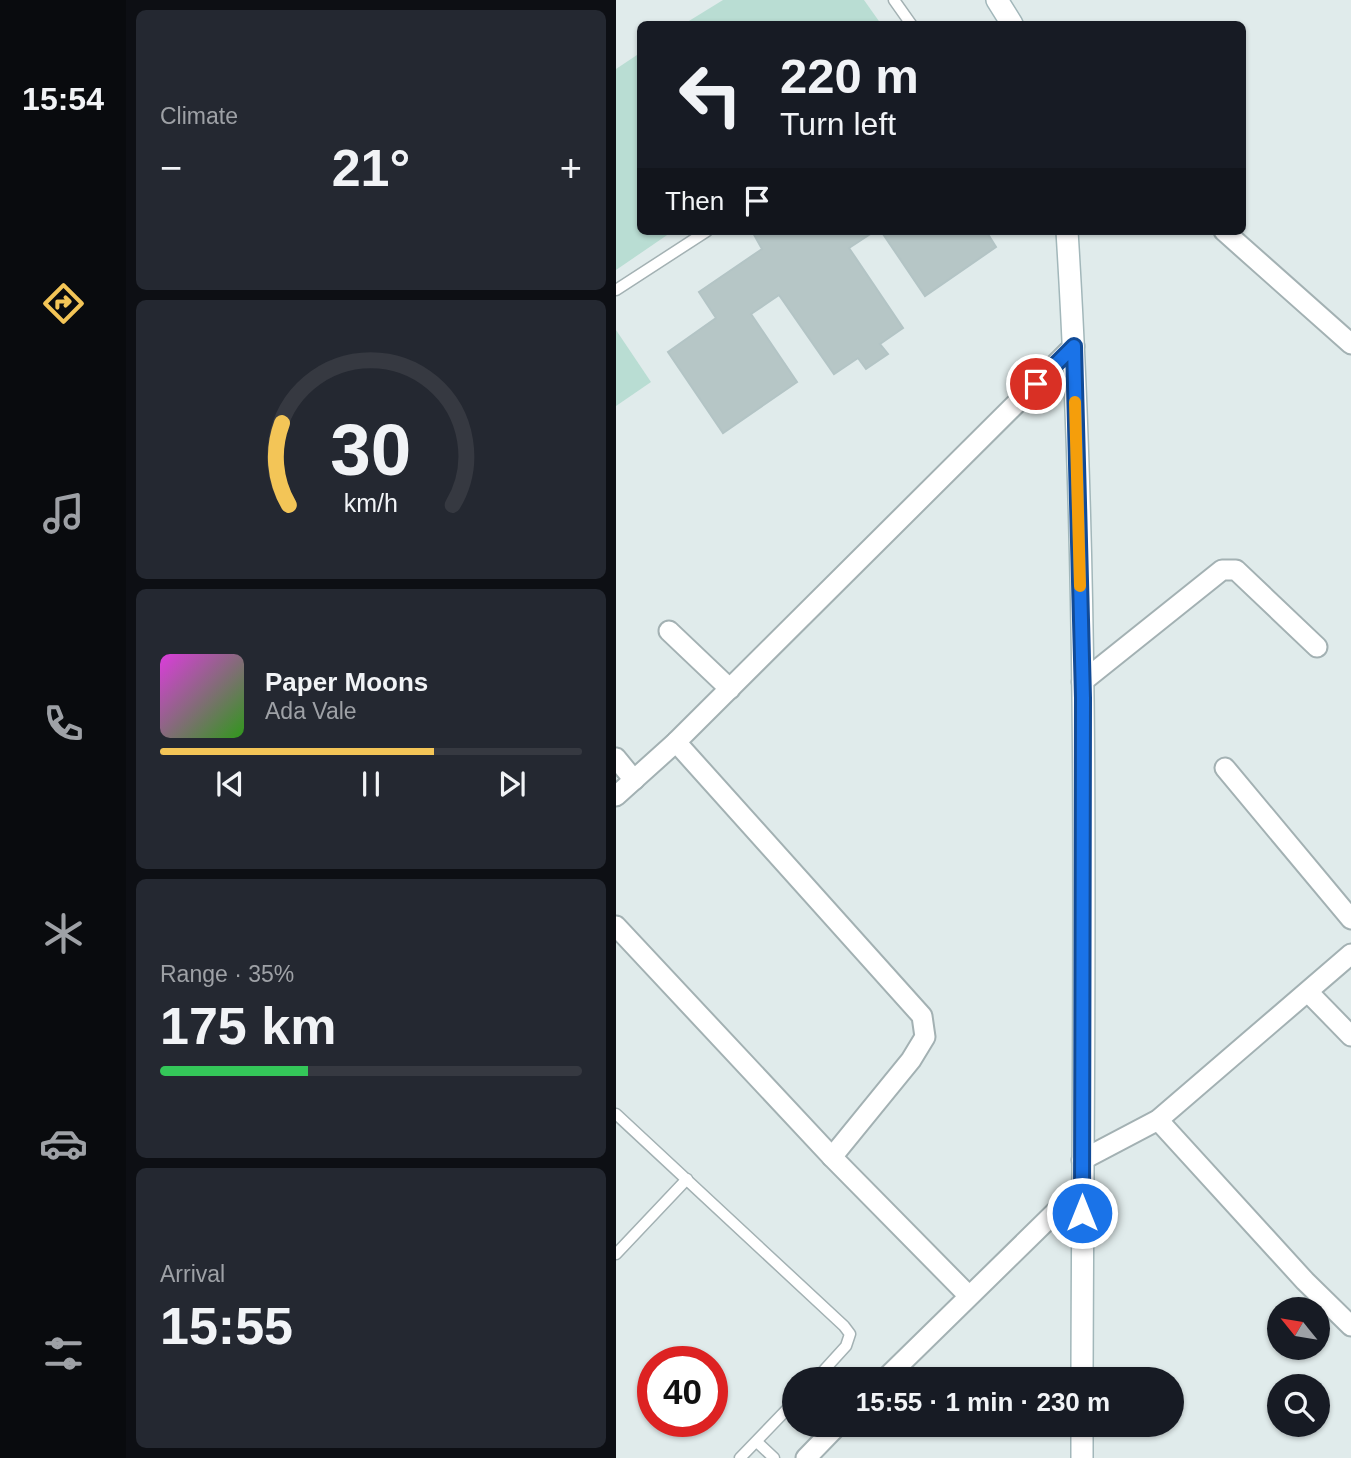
<!DOCTYPE html>
<meta charset="utf-8">
<style>
:root{--surface:#171b24;--page:#242831;--text:#f1f3f6;--muted:#9ea1a6;--line:#363941;--accent:#f3c557}
body{margin:0;font-family:Arial,sans-serif;background:var(--page);color:var(--text);height:100vh;display:flex;flex-direction:column;font-size:26px;white-space:nowrap}
*{box-sizing:border-box;margin:0}
p{font-size:23px;color:var(--muted)}
.icon{flex:none;width:38px;height:38px;fill:none;stroke:currentColor;stroke-width:2;stroke-linecap:round;stroke-linejoin:round}
.map{position:relative;flex:1;overflow:hidden}
.details{display:flex;flex-direction:column;gap:10px;padding:10px;background:#0d0f14;width:490px}
.details>*{flex:none}
.guide{position:absolute;left:21px;top:21px;width:609px;height:214px;border-radius:10px;box-shadow:0 2px 5px #0004;background:#171b24;color:var(--text);overflow:hidden}
.needle{width:46px;rotate:300deg}
.fabs{position:absolute;left:651px;top:1297px;display:grid;gap:14px}
.fabs a{display:grid;place-items:center;width:63px;height:63px;border-radius:50%;background:var(--surface);box-shadow:0 2px 5px #0004;font-size:35px}
.speed{position:absolute;left:21px;top:1346px;display:flex;gap:14px;font-size:35px;font-weight:700;text-align:center}
.speed>*{display:grid;place-content:center;width:91px;height:91px;border-radius:50%;background:var(--surface);box-shadow:0 2px 5px #0004;line-height:1}
.speed .limit{border:10px solid #d22;background:#fff;color:#111}
.pin{position:absolute;display:grid;place-items:center;width:60px;height:60px;color:#fff;margin:-30px;border:4px solid #fff;border-radius:50%;box-shadow:0 2px 7px #0007}
.me{position:absolute;width:77px;margin:-38px;rotate:0deg;stroke-linejoin:round;filter:drop-shadow(0 0 5px #0008)}
.turn{display:flex;align-items:center;gap:24px;height:147px;padding:0 28px;font-size:32px}
.turn .icon{width:91px;height:91px;stroke-width:2.5}
.turn b{display:block;font-size:49px;line-height:60px}
.then{display:flex;align-items:center;height:66px;padding:0 28px;background:#0003;gap:14px;font-size:26px}
.big{font-size:52px;font-weight:600;line-height:1.1}
.details .tile{flex:1;display:flex;flex-direction:column;justify-content:center;gap:10px;min-width:0;padding:0 24px;border-radius:10px;background:var(--page)}
.details .dial{align-items:center;gap:0}
.dial svg{height:182px;overflow:visible;fill:none;stroke:var(--line);stroke-width:7;stroke-linecap:round;text-anchor:middle}
.dial text{fill:var(--text);stroke:none}
.song{display:flex;align-items:center;gap:21px}
.cover{width:84px;height:84px;border-radius:10px;background:linear-gradient(135deg,hsl(300 70% 55%),hsl(110 70% 35%))}
.played{height:7px;border-radius:4px;background:linear-gradient(90deg,var(--accent) 65%,var(--line) 65%)}
.keys{display:flex;justify-content:space-around;direction:ltr}
.heat{display:flex;justify-content:space-between;align-items:center;font-size:38px;direction:ltr}
.charge{height:10px;border-radius:5px;background:linear-gradient(90deg,#34c759 35%,var(--line) 0)}
.trip{position:absolute;left:166px;top:1367px;width:402px;height:70px;border-radius:35px;background:var(--surface);box-shadow:0 2px 5px #0004;font-weight:600;line-height:70px;text-align:center}
main{display:flex;flex:1;min-height:0}
.tabs{display:flex;flex-direction:column;width:126px;justify-content:space-around;align-items:center;background:#090b0e;color:var(--muted)}
.tabs .icon{width:49px;height:49px}
.tabs .selected{color:var(--accent)}
.tabs b{font-size:32px;color:var(--text)}
.map>svg:first-child{display:block}
.green{fill:#b9ddd3}
.building{fill:#b6c6c6;stroke:#b3c4c5;stroke-width:2}
.lines{fill:none;stroke-linecap:round;stroke-linejoin:round}
.lane-casing{stroke:#a3b1b3;stroke-width:13}
.street-casing{stroke:#a3b1b3;stroke-width:23}
.secondary-casing{stroke:#a2b7ba;stroke-width:24}
.lane{stroke:#fff;stroke-width:10}
.street{stroke:#fff;stroke-width:19}
.secondary{stroke:#fff;stroke-width:21}
.route-casing{stroke:#114b97;stroke-width:18}
.route{stroke:#1a73e8;stroke-width:12}
.slow{stroke:#f59e0b;stroke-width:12}
</style>
<main>
<nav class="tabs">
<b>15:54</b>
<svg class="icon selected" aria-label="directions" viewBox="0 0 24 24"><path d="M12 3l9 9-9 9-9-9zM9 14v-3h6M13 9l2 2-2 2"/></svg>
<svg class="icon" aria-label="music" viewBox="0 0 24 24"><path d="M9 18V5l10-2v13"/><circle cx="6" cy="18" r="3"/><circle cx="16" cy="16" r="3"/></svg>
<svg class="icon" aria-label="phone" viewBox="0 0 24 24"><path d="M5 4h4l2 5-3 2q2 4 5 5l2-3 5 2v4C11 20 4 13 5 4z"/></svg>
<svg class="icon" aria-label="climate" viewBox="0 0 24 24"><path d="M12 3v18M4 7l16 10M4 17L20 7"/></svg>
<svg class="icon" aria-label="car" viewBox="0 0 24 24"><path d="M5 17H2v-5l4-1 3-4h7l3 4 3 1v5h-3M9 17h6M6 11h13"/><circle cx="7" cy="17" r="2"/><circle cx="17" cy="17" r="2"/></svg>
<svg class="icon" aria-label="filters" viewBox="0 0 24 24"><path d="M4 7h16M4 17h16"/><circle cx="9" cy="7" r="2"/><circle cx="15" cy="17" r="2"/></svg>
</nav>
<section class="details">
<div class="tile"><p>Climate</p>
<div class="heat"><a>−</a><b class="big">21°</b><a>+</a></div>
</div>
<div class="tile dial"><svg viewBox="0 0 100 80">
<path d="M14 69A42 42 0 1 1 86 69"/>
<path d="M14 69A42 42 0 0 1 11 33" stroke="#f3c557"/>
<text x="50" y="56" font-size="32" font-weight="700">30</text>
<text x="50" y="72" font-size="11">km/h</text>
</svg></div>
<div class="tile">
<div class="song"><i class="cover"></i><div><b>Paper Moons</b><p>Ada Vale</p></div></div>
<div class="played"></div>
<div class="keys"><svg class="icon" aria-label="previous" viewBox="0 0 24 24"><path d="M18 5L8 12l10 7zM5 5v14"/></svg><svg class="icon" aria-label="pause" viewBox="0 0 24 24"><path d="M8 5v14M16 5v14"/></svg><svg class="icon" aria-label="next" viewBox="0 0 24 24"><path d="M6 5l10 7-10 7zM19 5v14"/></svg></div>
</div>
<div class="tile"><p>Range · 35%</p><b class="big">175 km</b><div class="charge"></div></div>
<div class="tile"><p>Arrival</p><b class="big">15:55</b></div>
</section>
<div class="map">
<svg width="735" height="1458" viewBox="0 0 735 1458">
<rect width="100%" height="100%" fill="#e0ebeb"/>
<g class="green">
<polygon points="107,0 248,0 265,24 68,24"/>
<polygon points="24,53 24,231 57,231 0,270 0,69"/>
<polygon points="0,330 35,382 0,406"/>
</g>
<g class="building">
<polygon points="259,231 233,248 287,328 264,344 272,354 250,369 242,358 218,374 163,295 135,314 181,382 107,433 52,352 100,318 83,292 146,249 136,231"/>
<polygon points="265,231 370,231 380,247 309,296"/>
</g>
<g class="lines">
<g class="lane-casing">
<g id="lane">
<polyline points="278,0 295,24"/>
<polyline points="0,290 91,231"/>
<polyline points="0,1114 228,1326 234,1334 230,1346 200,1379"/>
<polyline points="0,1254 71,1179"/>
<polyline points="141,1442 158,1458"/>
<polyline points="124,1458 178,1402"/>
</g>
</g>
<g class="street-casing">
<g id="street">
<polyline points="608,231 735,344"/>
<polyline points="53,631 114,689"/>
<polyline points="466,682 606,570 620,570 701,647"/>
<polyline points="60,742 306,1016 309,1037 295,1060 216,1157"/>
<polyline points="0,758 18,780"/>
<polyline points="609,768 735,919"/>
<polyline points="0,796 60,742 458,346"/>
<polyline points="0,926 216,1157 352,1295"/>
<polyline points="693,993 735,1036"/>
<polyline points="542,1120 689,1281 735,1326"/>
<polyline points="466,1160 542,1120 735,954"/>
<polyline points="269,1379 466,1186"/>
<polyline points="190,1458 223,1424"/>
</g>
</g>
<g class="secondary-casing">
<g id="secondary">
<polyline points="381,0 396,24"/>
<path d="M451 231C475 613 467 997 466 1379"/>
<polyline points="466,1458 466,1424"/>
</g>
</g>
<use href="#lane" class="lane"/>
<use href="#street" class="street"/>
<use href="#secondary" class="secondary"/>
</g>
<g class="lines">
<g class="route-casing">
<polyline id="route" points="420,384 458,346 467,698 466,1213"/>
</g>
<use href="#route" class="route"/>
<polyline class="slow" points="459,402 464,586"/>
</g>
</svg>
<div class="fabs">
<a><svg class="needle" viewBox="-14 -14 28 28"><path d="M0-13l5 13h-10z" fill="#e53935"/><path d="M0 13l5-13h-10z" fill="#9ea1a6"/></svg></a>
<a><svg class="icon" aria-label="search" viewBox="0 0 24 24"><circle cx="10" cy="10" r="6"/><path d="M15 15l6 6"/></svg></a>
</div>
<div class="speed"><div class="limit">40</div></div>
<div class="pin" style="left:420px;top:384px;background:#d93025"><svg class="icon" aria-label="arrive" viewBox="0 0 24 24"><path d="M6 21V4h12l-3 4 3 4H6"/></svg></div>
<svg class="me" style="left:466px;top:1213px" viewBox="-20 -20 40 40"><circle r="17" fill="#1a73e8" stroke="#fff" stroke-width="3"/><path d="M0-11L8 9 0 5-8 9z" fill="#fff"/></svg>
<div class="trip">15:55 · 1 min · 230 m</div>
<div class="guide">
<div class="turn"><svg class="icon" aria-label="left" viewBox="0 0 24 24"><path d="M17 20v-9H6M10 6l-5 5 5 5"/></svg><div><b>220 m</b>Turn left</div></div>
<div class="then">Then<svg class="icon" aria-label="arrive" viewBox="0 0 24 24"><path d="M6 21V4h12l-3 4 3 4H6"/></svg></div>
</div>
</div>
</main>
